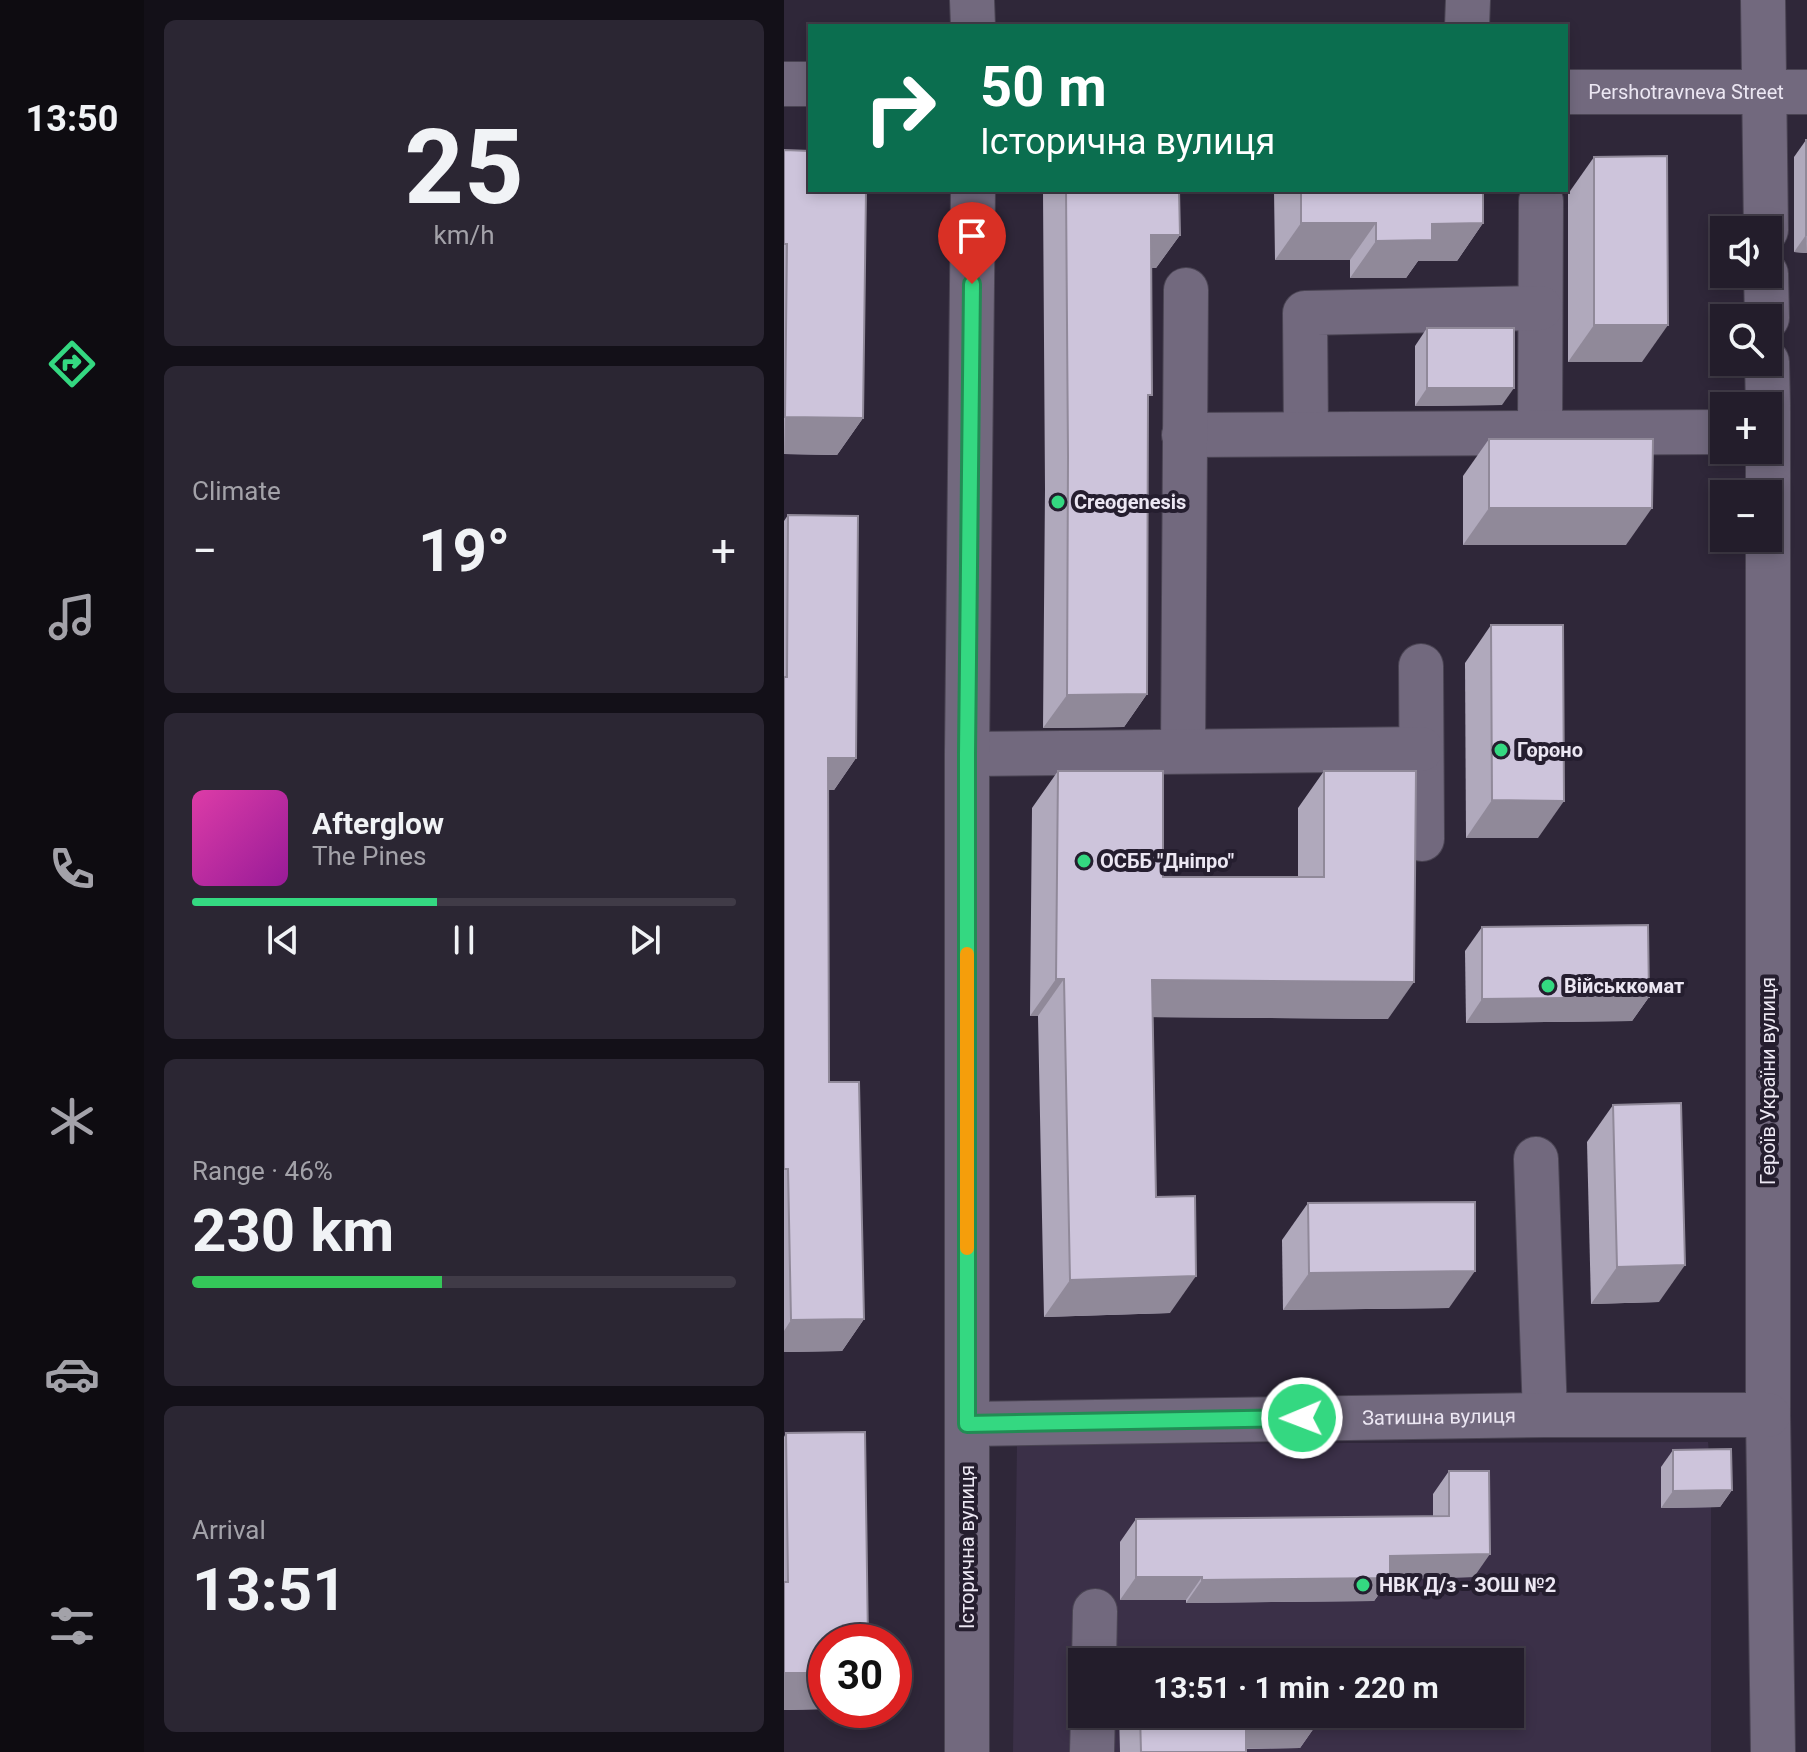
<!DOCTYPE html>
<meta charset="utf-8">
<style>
:root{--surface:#231d2b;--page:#2b2633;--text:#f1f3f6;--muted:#a3a2a9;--line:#403b47;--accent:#34d881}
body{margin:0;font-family:Roboto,sans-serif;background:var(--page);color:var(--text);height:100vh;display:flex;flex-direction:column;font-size:30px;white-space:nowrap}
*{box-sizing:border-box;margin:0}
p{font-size:26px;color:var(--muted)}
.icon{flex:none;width:44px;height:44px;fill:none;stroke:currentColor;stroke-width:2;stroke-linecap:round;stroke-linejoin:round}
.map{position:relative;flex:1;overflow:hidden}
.panel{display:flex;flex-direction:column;gap:20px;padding:20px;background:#131018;width:640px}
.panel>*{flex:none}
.guide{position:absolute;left:24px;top:24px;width:760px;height:168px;border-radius:0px;box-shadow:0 4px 12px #0003,0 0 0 2px var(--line);background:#0b6e4f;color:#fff;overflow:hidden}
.fabs{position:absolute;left:926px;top:216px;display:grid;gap:16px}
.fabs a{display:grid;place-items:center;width:72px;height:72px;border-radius:0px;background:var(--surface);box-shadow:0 4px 12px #0003,0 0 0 2px var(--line);font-size:40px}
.speed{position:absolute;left:24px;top:1624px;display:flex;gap:16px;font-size:40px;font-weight:700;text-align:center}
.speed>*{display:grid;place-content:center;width:104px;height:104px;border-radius:50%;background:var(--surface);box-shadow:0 4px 12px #0003,0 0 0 2px var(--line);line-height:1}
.speed .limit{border:12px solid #d22;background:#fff;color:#111}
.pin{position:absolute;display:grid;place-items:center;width:68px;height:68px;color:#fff;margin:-82px -34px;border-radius:50% 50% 50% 0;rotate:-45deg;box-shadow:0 0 8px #0007}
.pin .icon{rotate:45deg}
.me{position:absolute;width:88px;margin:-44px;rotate:269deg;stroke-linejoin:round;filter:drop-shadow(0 0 6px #0008)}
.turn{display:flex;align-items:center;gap:28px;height:168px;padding:0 40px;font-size:36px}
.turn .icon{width:104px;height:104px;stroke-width:2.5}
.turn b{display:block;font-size:56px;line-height:68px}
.big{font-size:60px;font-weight:700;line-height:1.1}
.panel .tile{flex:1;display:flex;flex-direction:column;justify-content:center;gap:12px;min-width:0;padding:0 28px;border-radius:12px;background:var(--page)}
.panel .dial{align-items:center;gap:0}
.dial b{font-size:104px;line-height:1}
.song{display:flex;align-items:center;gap:24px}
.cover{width:96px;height:96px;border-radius:12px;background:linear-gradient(135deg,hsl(320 70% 55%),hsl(300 70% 35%))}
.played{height:8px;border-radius:4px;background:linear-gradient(90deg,var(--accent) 45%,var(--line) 45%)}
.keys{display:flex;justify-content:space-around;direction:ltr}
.heat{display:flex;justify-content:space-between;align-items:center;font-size:44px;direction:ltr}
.charge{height:12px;border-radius:6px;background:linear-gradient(90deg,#34c759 46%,var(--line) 0)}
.trip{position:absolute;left:284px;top:1648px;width:456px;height:80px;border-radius:0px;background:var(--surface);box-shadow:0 4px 12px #0003,0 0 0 2px var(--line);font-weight:700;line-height:80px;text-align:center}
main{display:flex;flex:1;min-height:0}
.tabs{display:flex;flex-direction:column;width:144px;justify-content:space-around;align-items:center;background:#0e0c11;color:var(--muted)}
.tabs .icon{width:56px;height:56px}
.tabs .on{color:var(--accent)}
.tabs b{font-size:36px;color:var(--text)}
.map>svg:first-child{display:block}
.built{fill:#3b3048;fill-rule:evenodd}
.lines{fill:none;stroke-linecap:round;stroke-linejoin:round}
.minor-casing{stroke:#4a4453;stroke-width:46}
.minor{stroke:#72697e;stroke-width:44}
.wall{fill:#b0a9bc}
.shaded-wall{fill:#908999}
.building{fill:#cdc4db;stroke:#908999;stroke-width:2}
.route-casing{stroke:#228c54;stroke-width:20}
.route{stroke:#34d881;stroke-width:14}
.slow{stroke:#f59e0b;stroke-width:14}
.poi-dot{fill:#34d881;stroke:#251e2f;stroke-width:3}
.labels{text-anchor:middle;stroke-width:8;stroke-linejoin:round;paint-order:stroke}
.street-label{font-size:20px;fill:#ece7f3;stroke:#251e2f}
.poi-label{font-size:20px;font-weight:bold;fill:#ece7f3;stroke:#251e2f;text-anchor:start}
</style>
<main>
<nav class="tabs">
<b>13:50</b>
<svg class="icon on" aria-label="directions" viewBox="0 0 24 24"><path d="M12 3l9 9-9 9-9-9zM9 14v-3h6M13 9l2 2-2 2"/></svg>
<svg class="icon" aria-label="music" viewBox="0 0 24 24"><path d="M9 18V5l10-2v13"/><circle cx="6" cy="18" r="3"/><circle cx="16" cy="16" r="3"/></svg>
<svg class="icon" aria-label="phone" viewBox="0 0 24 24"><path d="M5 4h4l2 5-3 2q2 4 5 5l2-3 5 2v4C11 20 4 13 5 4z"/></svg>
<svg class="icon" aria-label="climate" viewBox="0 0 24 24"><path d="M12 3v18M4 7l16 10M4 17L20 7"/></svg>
<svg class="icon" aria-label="car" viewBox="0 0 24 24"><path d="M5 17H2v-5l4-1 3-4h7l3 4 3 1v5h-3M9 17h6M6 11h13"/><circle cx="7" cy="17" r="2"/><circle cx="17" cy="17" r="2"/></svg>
<svg class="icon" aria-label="filters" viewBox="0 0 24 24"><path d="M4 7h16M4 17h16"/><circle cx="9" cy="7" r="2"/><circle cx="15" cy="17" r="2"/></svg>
</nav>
<section class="panel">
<div class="tile dial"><b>25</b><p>km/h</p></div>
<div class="tile"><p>Climate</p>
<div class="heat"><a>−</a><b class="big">19°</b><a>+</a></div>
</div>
<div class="tile">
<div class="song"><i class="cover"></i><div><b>Afterglow</b><p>The Pines</p></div></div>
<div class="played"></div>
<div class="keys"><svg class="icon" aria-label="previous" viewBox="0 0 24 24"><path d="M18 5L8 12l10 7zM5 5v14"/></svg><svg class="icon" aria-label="pause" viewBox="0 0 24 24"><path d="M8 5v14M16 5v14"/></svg><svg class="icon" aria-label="next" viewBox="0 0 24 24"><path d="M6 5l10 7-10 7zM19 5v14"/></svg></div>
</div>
<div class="tile"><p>Range · 46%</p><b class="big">230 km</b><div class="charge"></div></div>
<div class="tile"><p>Arrival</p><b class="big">13:51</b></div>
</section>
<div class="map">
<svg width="1023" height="1752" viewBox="0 0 1023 1752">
<rect width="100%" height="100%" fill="#2f2739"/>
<path class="built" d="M924 1442 926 1466 877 1467V1507H927V1752H229L233 1444ZM298 1662H726V1714H298Z"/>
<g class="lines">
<g class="minor-casing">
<g id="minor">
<polyline points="188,0 189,26"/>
<polyline points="979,0 982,230"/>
<polyline points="683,26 684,0"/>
<polyline points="0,84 26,84"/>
<path id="s1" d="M782 92H1023"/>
<polyline points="982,274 983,318"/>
<polyline points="983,362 984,406"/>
<polyline points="984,411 984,1415 989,1752"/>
<polyline points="756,433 757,201"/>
<polyline points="522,434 521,313 756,308"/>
<polyline points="400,435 940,432"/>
<polyline points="637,666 638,839"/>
<polyline points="399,751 402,290"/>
<polyline points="183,754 637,749"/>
<polyline points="752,1159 761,1415"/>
<path id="s2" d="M183 1424 761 1415H984"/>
<polyline points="310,1662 311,1611"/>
<polyline points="183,1752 183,754 189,190"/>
<polyline points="308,1752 309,1714"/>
</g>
</g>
<use href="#minor" class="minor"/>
</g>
<g class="wall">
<polygon points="1022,140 1023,253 1010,252 1010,157"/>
<polygon points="0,150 79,418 53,455 0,454"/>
<polygon points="810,157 858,362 784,362 784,194"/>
<polygon points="260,190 395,190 396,235 372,268 367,268 364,400 363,694 340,727 259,728 261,489 259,192"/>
<polygon points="490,190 699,190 699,223 673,261 634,261 622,278 566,278 566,260 491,260"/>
<polygon points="643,328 718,405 631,406 631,346"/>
<polygon points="705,439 842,545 679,545 679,476"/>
<polygon points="4,515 72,758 50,790 44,790 45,1082 80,1319 58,1351 0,1352 0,521"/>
<polygon points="707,625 754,838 682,838 681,663"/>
<polygon points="274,771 379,877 514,877 514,808 540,771 604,1019 369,1017 372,1197 386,1313 260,1317 254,1016 246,1016 248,808"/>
<polygon points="698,927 865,997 848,1021 682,1023 681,951"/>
<polygon points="829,1105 875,1302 807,1304 803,1142"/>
<polygon points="524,1203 665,1308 499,1310 498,1240"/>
<polygon points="2,1433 42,1642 42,1709 0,1710 0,1437"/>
<polygon points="889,1450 948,1490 936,1507 877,1508 877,1467"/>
<polygon points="665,1471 690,1577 606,1579 590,1601 402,1603 402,1600 336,1600 336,1542 352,1519 649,1517 649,1494"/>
<polygon points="356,1651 537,1662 348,1662"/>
<polygon points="335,1714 537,1714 537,1718 516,1748 462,1749 462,1752 336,1752"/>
</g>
<g class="shaded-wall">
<polygon points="517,223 592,223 566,260 491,260"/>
<polygon points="699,223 673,261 634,261 622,278 566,278 592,241 648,224"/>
<polygon points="367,235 396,235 372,268 343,268"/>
<polygon points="1022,235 1023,253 1010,252"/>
<polygon points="810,325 884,325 858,362 784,362"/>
<polygon points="643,388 730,388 718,405 631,406"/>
<polygon points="1,417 79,418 53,455 0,454"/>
<polygon points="705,508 868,508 842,545 679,545"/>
<polygon points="363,694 340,727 259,728 283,695"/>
<polygon points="44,758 72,758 50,790 21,790"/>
<polygon points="708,800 780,801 754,838 682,838"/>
<polygon points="272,979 280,979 254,1016 246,1016"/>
<polygon points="368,980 630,982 604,1019 342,1017"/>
<polygon points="865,997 848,1021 682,1023 698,999"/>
<polygon points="901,1265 875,1302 807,1304 833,1267"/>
<polygon points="691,1271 665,1308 499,1310 525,1273"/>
<polygon points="412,1276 386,1313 260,1317 286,1280"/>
<polygon points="80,1319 58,1351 0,1352 0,1331 7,1320"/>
<polygon points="948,1490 936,1507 877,1508 889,1491"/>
<polygon points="706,1554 690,1577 606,1579 590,1601 402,1603 418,1580 606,1556"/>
<polygon points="352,1577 418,1577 402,1600 336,1600"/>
<polygon points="0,1673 42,1673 42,1709 0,1710"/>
<polygon points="537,1718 516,1748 441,1749 462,1719"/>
</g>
<g class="building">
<rect x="1022" y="140" width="1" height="95"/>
<polygon points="0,150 26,151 26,190 82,190 79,418 1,417 3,244 0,244"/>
<polygon points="883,156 884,325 810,325 810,157"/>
<polygon points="282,190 395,190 396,235 367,235 368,395 364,395 363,694 283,695 284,456"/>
<polygon points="517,190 699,190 699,223 648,224 648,240 592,241 592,223 517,223"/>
<rect x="643" y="328" width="87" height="60"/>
<polygon points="705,439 869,439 868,508 705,508"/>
<polygon points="4,515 74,516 72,758 44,758 45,1082 75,1082 80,1319 7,1320 4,1169 0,1169 0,677 3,677"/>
<polygon points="707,625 779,625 780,801 708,800"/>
<polygon points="274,771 379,771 379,877 540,877 540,771 632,771 630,982 368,980 372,1197 411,1196 412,1276 286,1280 280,979 272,979"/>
<polygon points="864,925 865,997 698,999 698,927"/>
<polygon points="897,1103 901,1265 833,1267 829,1105"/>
<polygon points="691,1202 691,1271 525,1273 524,1203"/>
<polygon points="81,1432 84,1642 42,1642 42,1673 0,1673 0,1582 4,1582 2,1433"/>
<polygon points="947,1449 948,1490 889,1491 889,1450"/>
<polygon points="665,1471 705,1471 706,1554 606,1556 606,1578 418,1580 418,1577 352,1577 352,1519 665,1516"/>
<polygon points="537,1650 537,1662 356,1662 356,1651"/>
<polygon points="356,1714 537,1714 537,1718 462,1719 462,1752 357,1752"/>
</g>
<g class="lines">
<g class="route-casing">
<polyline id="route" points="188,284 183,754 183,1424 518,1418"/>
</g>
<use href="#route" class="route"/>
<polyline class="slow" points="183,954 183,1248"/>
</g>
<g class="poi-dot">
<circle cx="274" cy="502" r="8"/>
<circle cx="717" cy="750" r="8"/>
<circle cx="300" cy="861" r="8"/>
<circle cx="764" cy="986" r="8"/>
<circle cx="579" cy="1585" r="8"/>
</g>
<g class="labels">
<g class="street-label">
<text dy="7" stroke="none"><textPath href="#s1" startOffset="120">Pershotravneva Street</textPath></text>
<text transform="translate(984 1081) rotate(-90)" y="7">Героїв України вулиця</text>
<text dy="7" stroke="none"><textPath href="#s2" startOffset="472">Затишна вулиця</textPath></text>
<text transform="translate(183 1547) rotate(-90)" y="7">Історична вулиця</text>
</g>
<g class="poi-label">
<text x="290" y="509">Creogenesis</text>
<text x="733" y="757">Гороно</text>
<text x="316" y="868">ОСББ "Днiпро"</text>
<text x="780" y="993">Військкомат</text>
<text x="595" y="1592">НВК Д/з - ЗОШ №2</text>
</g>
</g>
</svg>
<div class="fabs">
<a><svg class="icon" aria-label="sound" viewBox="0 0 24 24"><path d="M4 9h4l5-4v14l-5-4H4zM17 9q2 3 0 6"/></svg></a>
<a><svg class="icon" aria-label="search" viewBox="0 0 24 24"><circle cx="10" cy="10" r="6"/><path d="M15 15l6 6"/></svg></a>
<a>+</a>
<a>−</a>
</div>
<div class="speed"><div class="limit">30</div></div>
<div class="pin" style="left:188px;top:284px;background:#d93025"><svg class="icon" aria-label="arrive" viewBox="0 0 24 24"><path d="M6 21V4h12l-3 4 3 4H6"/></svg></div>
<svg class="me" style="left:518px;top:1418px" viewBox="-20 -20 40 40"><circle r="17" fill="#34d881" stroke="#fff" stroke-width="3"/><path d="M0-11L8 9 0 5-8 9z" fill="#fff"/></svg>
<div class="trip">13:51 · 1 min · 220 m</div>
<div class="guide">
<div class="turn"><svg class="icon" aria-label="right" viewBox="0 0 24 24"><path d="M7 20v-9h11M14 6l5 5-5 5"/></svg><div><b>50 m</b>Історична вулиця</div></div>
</div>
</div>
</main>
